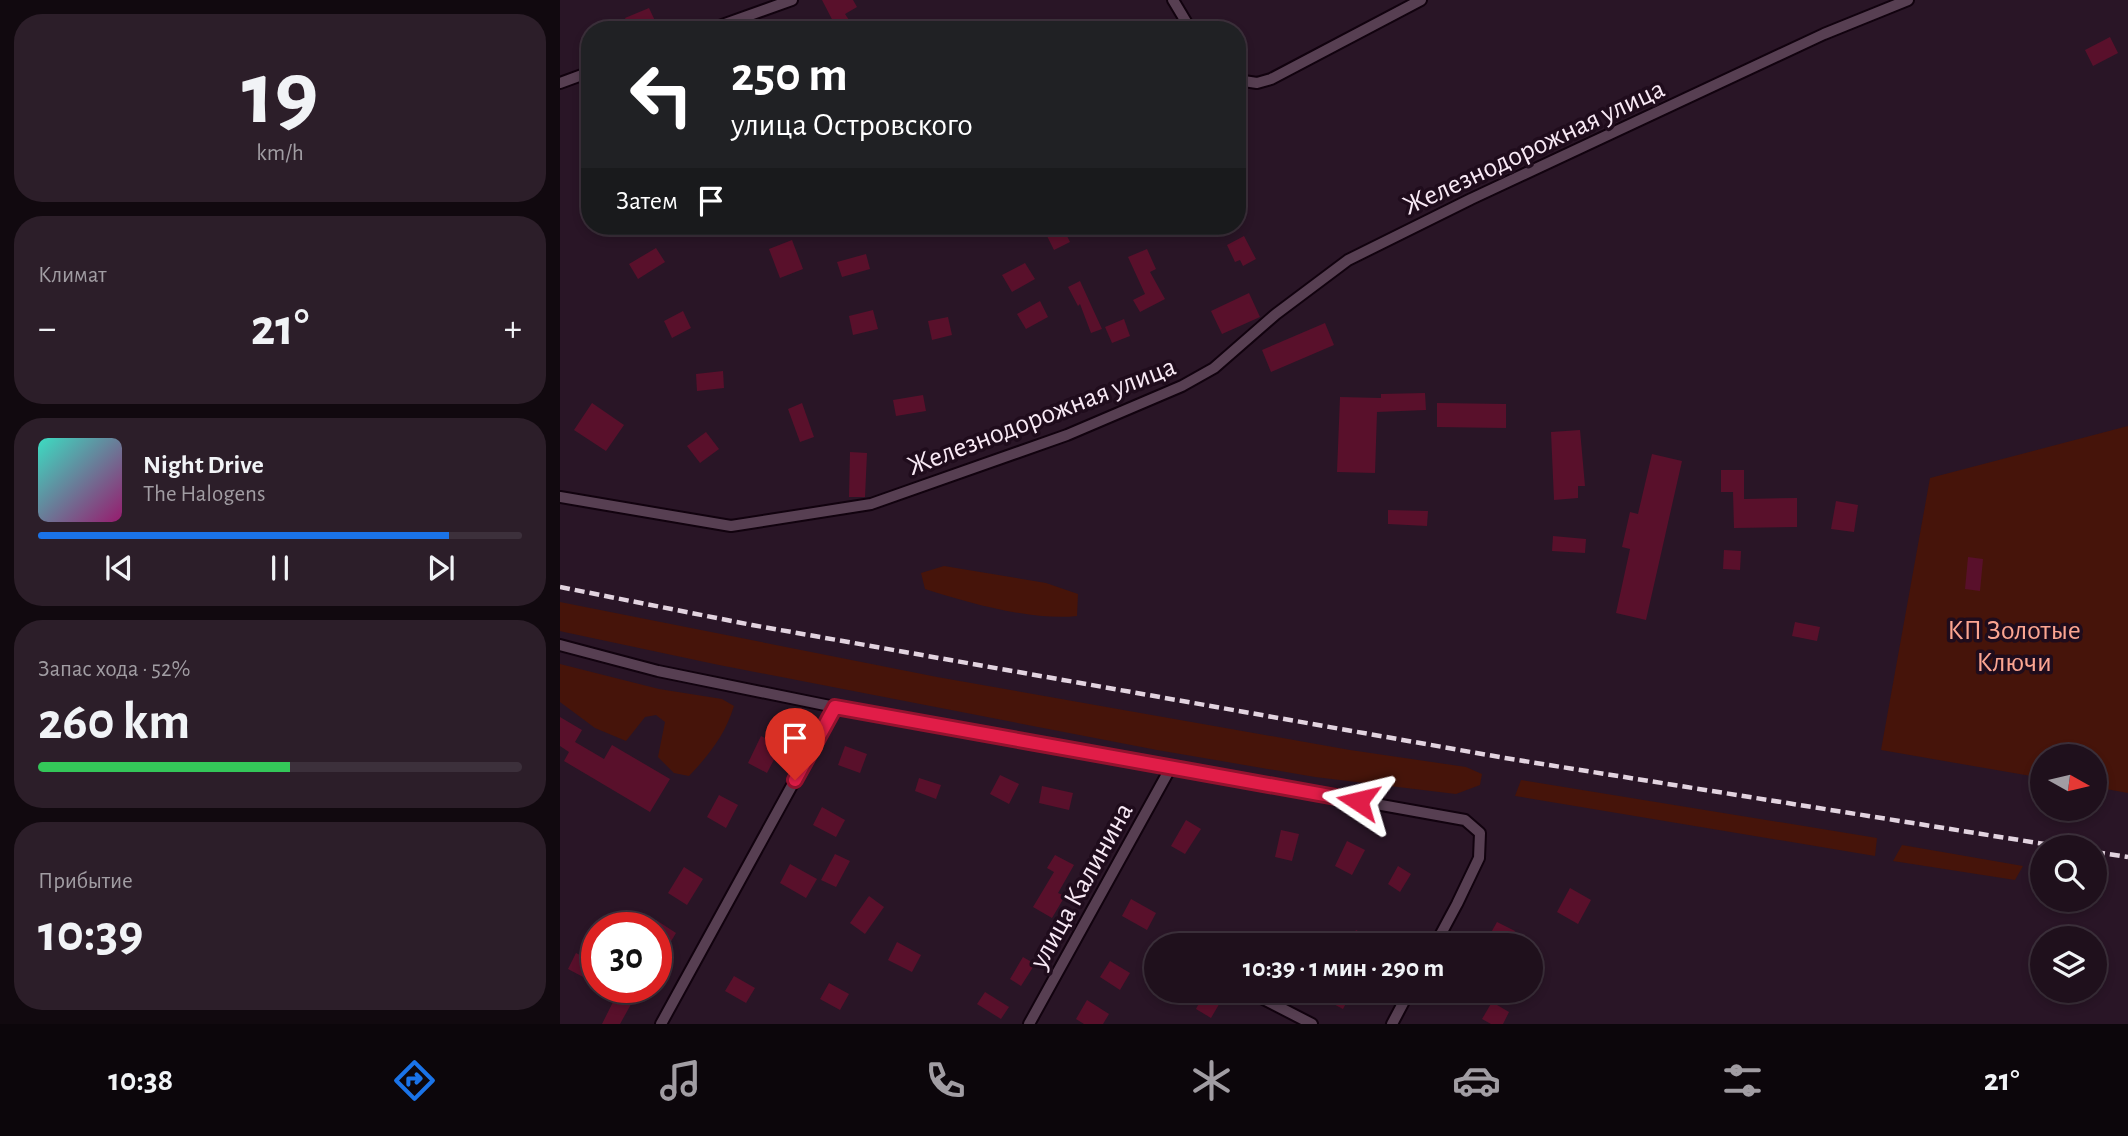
<!DOCTYPE html>
<html lang="ru">
<meta charset="utf-8">
<style>
:root{--surface:#1f101c;--page:#2c1e29;--text:#f1f3f6;--muted:#a19da3;--line:#3c303b;--accent:#1a73e8}
body{margin:0;font-family:"Alegreya Sans",sans-serif;background:var(--page);color:var(--text);height:100vh;display:flex;flex-direction:column;font-size:26px;white-space:nowrap}
*{box-sizing:border-box;margin:0}
p{font-size:23px;color:var(--muted)}
.icon{flex:none;width:38px;height:38px;fill:none;stroke:currentColor;stroke-width:2;stroke-linecap:round;stroke-linejoin:round}
.map{position:relative;flex:1;overflow:hidden}
.details{display:flex;flex-direction:column;gap:14px;padding:14px;background:#11090f;width:560px}
.details>*{flex:none}
.hud{position:absolute;left:21px;top:21px;width:665px;height:214px;border-radius:28px;box-shadow:0 4px 10px #0003,0 0 0 2px var(--line);background:#202124;color:#fff;overflow:hidden}
.needle{width:46px;rotate:98deg}
.fabs{position:absolute;left:1470px;top:744px;display:grid;gap:14px}
.fabs a{display:grid;place-items:center;width:77px;height:77px;border-radius:50%;background:var(--surface);box-shadow:0 4px 10px #0003,0 0 0 2px var(--line);font-size:35px}
.speed{position:absolute;left:21px;top:912px;display:flex;gap:14px;font-size:35px;font-weight:700;text-align:center}
.speed>*{display:grid;place-content:center;width:91px;height:91px;border-radius:50%;background:var(--surface);box-shadow:0 4px 10px #0003,0 0 0 2px var(--line);line-height:1}
.speed .limit{border:10px solid #d22;background:#fff;color:#111}
.pin{position:absolute;display:grid;place-items:center;width:60px;height:60px;color:#fff;margin:-72px -30px;border-radius:50% 50% 50% 0;rotate:-45deg;box-shadow:0 0 7px #0007}
.pin .icon{rotate:45deg}
.me{position:absolute;width:77px;margin:-38px;rotate:280deg;stroke-linejoin:round;filter:drop-shadow(0 0 5px #0008)}
.turn{display:flex;align-items:center;gap:24px;height:147px;padding:0 35px;font-size:32px}
.turn .icon{width:91px;height:91px;stroke-width:2.5}
.turn b{display:block;font-size:49px;line-height:60px}
.then{display:flex;align-items:center;height:66px;padding:0 35px;background:#0003;gap:14px;font-size:26px}
.big{font-size:52px;font-weight:700;line-height:1.1}
.details .widget{flex:1;display:flex;flex-direction:column;justify-content:center;gap:10px;min-width:0;padding:0 24px;border-radius:28px;background:var(--page)}
.details .dial{align-items:center;gap:0}
.dial b{font-size:91px;line-height:1}
.song{display:flex;align-items:center;gap:21px}
.cover{width:84px;height:84px;border-radius:10px;background:linear-gradient(135deg,hsl(170 70% 55%),hsl(320 70% 35%))}
.played{height:7px;border-radius:4px;background:linear-gradient(90deg,var(--accent) 85%,var(--line) 85%)}
.keys{display:flex;justify-content:space-around;direction:ltr}
.heat{display:flex;justify-content:space-between;align-items:center;font-size:38px;direction:ltr}
.charge{height:10px;border-radius:5px;background:linear-gradient(90deg,#34c759 52%,var(--line) 0)}
.trip{position:absolute;left:584px;top:933px;width:399px;height:70px;border-radius:35px;background:var(--surface);box-shadow:0 4px 10px #0003,0 0 0 2px var(--line);font-weight:700;line-height:70px;text-align:center}
.tabs{display:flex;height:112px;justify-content:space-around;align-items:center;background:#0c060b;color:var(--muted)}
.tabs .icon{width:49px;height:49px}
.tabs .selected{color:var(--accent)}
.tabs b{font-size:32px;color:var(--text)}
main{display:flex;flex:1;min-height:0}
.map>svg:first-child{display:block}
.green{fill:#46140a}
.building{fill:#59102b}
.lines{fill:none;stroke-linecap:round;stroke-linejoin:round}
.street-casing{stroke:#11020e;stroke-width:14}
.street{stroke:#573f52;stroke-width:10}
.rail{stroke:#e2d3df;stroke-width:4.5;stroke-dasharray:10 5;stroke-linecap:butt}
.route-casing{stroke:#92132f;stroke-width:18}
.route{stroke:#e11d48;stroke-width:12}
.labels{text-anchor:middle;stroke-width:7;stroke-linejoin:round;paint-order:stroke}
.street-label{font-size:28px;fill:#f8e9f5;stroke:#1f0c1c}
.park-label{font-size:28px;fill:#fca591;stroke:#1f0c1c}
</style>
<main>
<section class="details">
<div class="widget dial"><b>19</b><p>km/h</p></div>
<div class="widget"><p>Климат</p>
<div class="heat"><a>−</a><b class="big">21°</b><a>+</a></div>
</div>
<div class="widget">
<div class="song"><i class="cover"></i><div><b>Night Drive</b><p>The Halogens</p></div></div>
<div class="played"></div>
<div class="keys"><svg class="icon" aria-label="previous" viewBox="0 0 24 24"><path d="M18 5L8 12l10 7zM5 5v14"/></svg><svg class="icon" aria-label="pause" viewBox="0 0 24 24"><path d="M8 5v14M16 5v14"/></svg><svg class="icon" aria-label="next" viewBox="0 0 24 24"><path d="M6 5l10 7-10 7zM19 5v14"/></svg></div>
</div>
<div class="widget"><p>Запас хода · 52%</p><b class="big">260 km</b><div class="charge"></div></div>
<div class="widget"><p>Прибытие</p><b class="big">10:39</b></div>
</section>
<div class="map">
<svg width="1568" height="1024" viewBox="0 0 1568 1024">
<rect width="100%" height="100%" fill="#291526"/>
<g class="green">
<polygon points="1568,426 1568,793 1535,787 1535,756 1482,756 1482,778 1321,750 1370,478"/>
<path d="M384 566 486 583 518 594 517 616C473 621 408 603 365 589L361 573Z"/>
<polygon points="0,602 377,677 790,750 906,767 922,774 920,785 896,794 755,777 597,750 159,665 4,632 0,631"/>
<path d="M0 664 99 689 162 699 174 706C165 735 149 755 129 776L114 773 98 757 105 722 96 715 85 717 66 741 35 728 0 702Z"/>
<polygon points="961,780 1317,838 1315,856 955,796"/>
<polygon points="1342,845 1463,866 1455,880 1333,861"/>
</g>
<g class="building">
<polygon points="262,0 293,0 297,7 285,14 289,20 276,27"/>
<polygon points="89,8 97,25 85,30 70,30 65,18"/>
<polygon points="1550,37 1558,53 1533,66 1525,50"/>
<polygon points="492,226 502,226 510,242 494,250 484,230"/>
<polygon points="684,236 696,259 683,266 680,260 675,262 667,245"/>
<polygon points="232,240 243,269 220,278 209,249"/>
<polygon points="96,248 105,262 78,279 69,264"/>
<polygon points="587,249 596,269 590,272 605,299 580,312 573,300 585,294 568,257"/>
<polygon points="306,254 310,269 282,277 277,262"/>
<polygon points="465,263 475,279 452,292 442,275"/>
<polygon points="520,281 542,329 531,333 520,304 518,306 508,287"/>
<polygon points="689,293 700,317 662,334 651,311"/>
<polygon points="480,301 488,317 466,329 457,314"/>
<polygon points="313,310 318,329 293,335 289,316"/>
<polygon points="123,311 131,328 112,338 104,321"/>
<polygon points="388,317 392,335 372,340 368,321"/>
<polygon points="564,319 570,336 552,343 545,327"/>
<polygon points="765,323 774,345 711,372 702,350"/>
<polygon points="163,371 164,388 137,391 136,374"/>
<polygon points="865,393 866,410 817,412 815,473 777,472 780,397 821,398 821,394"/>
<polygon points="363,395 366,411 336,416 333,400"/>
<polygon points="32,403 64,425 46,451 14,430"/>
<polygon points="242,403 254,437 240,442 228,409"/>
<polygon points="877,403 946,404 946,428 877,427"/>
<polygon points="1020,430 1025,486 1018,486 1018,498 994,500 991,432"/>
<polygon points="146,432 159,449 140,463 127,446"/>
<polygon points="290,452 307,453 305,497 289,497"/>
<polygon points="1092,454 1122,461 1086,620 1056,613 1070,549 1062,547 1070,512 1078,514"/>
<polygon points="1161,470 1184,470 1184,499 1237,498 1237,527 1174,528 1173,492 1161,492"/>
<polygon points="1276,501 1298,505 1294,532 1271,529"/>
<polygon points="828,510 868,511 867,526 828,524"/>
<polygon points="993,536 1026,539 1025,553 992,551"/>
<polygon points="1164,550 1181,551 1180,570 1163,569"/>
<polygon points="1408,557 1423,559 1420,591 1405,589"/>
<polygon points="1235,622 1260,627 1257,641 1232,636"/>
<polygon points="0,717 22,730 15,742 44,759 52,745 110,779 90,812 4,761 9,752 0,746"/>
<polygon points="201,736 221,746 207,773 188,763"/>
<polygon points="285,746 307,754 300,773 278,765"/>
<polygon points="440,775 459,784 449,804 430,794"/>
<polygon points="359,778 381,785 376,799 355,791"/>
<polygon points="482,786 513,793 509,810 479,803"/>
<polygon points="159,795 178,805 166,828 147,817"/>
<polygon points="262,807 285,820 276,837 253,825"/>
<polygon points="626,820 641,829 625,854 611,846"/>
<polygon points="721,830 739,834 732,861 715,857"/>
<polygon points="787,841 805,850 792,875 775,866"/>
<polygon points="275,854 290,861 276,887 261,880"/>
<polygon points="495,855 514,865 498,893 505,896 492,918 473,907 494,872 487,868"/>
<polygon points="230,864 257,879 246,898 220,883"/>
<polygon points="838,866 851,874 840,892 828,884"/>
<polygon points="124,867 143,879 127,905 108,893"/>
<polygon points="1010,888 1031,900 1018,924 997,912"/>
<polygon points="309,896 324,907 305,934 290,923"/>
<polygon points="571,899 596,913 587,930 562,916"/>
<polygon points="96,920 116,933 104,953 96,948"/>
<polygon points="937,922 955,931 948,945 943,945 928,938"/>
<polygon points="796,930 822,945 788,945"/>
<polygon points="337,942 361,955 352,972 328,960"/>
<polygon points="16,953 36,963 27,979 8,969"/>
<polygon points="463,957 475,964 461,986 450,979"/>
<polygon points="550,961 570,973 560,990 540,977"/>
<polygon points="174,976 195,988 186,1003 165,991"/>
<polygon points="269,983 289,994 280,1010 260,999"/>
<polygon points="60,988 75,997 60,1024 42,1024"/>
<polygon points="646,990 658,990 665,994 651,1018 636,1009"/>
<polygon points="747,990 793,990 783,1009"/>
<polygon points="425,992 449,1007 441,1019 417,1004"/>
<polygon points="527,1000 549,1014 543,1024 524,1024 516,1019"/>
<polygon points="932,1002 949,1012 943,1024 931,1024 922,1019"/>
</g>
<g class="lines">
<g class="street-casing">
<g id="street">
<polyline points="613,0 631,30"/>
<polyline points="148,30 232,0"/>
<polyline points="677,80 697,83 711,79 861,0"/>
<polyline points="0,83 30,72"/>
<polyline points="0,497 171,526 311,504 507,435 622,386 654,368 716,314 788,260 911,199 1264,34 1348,0"/>
<polyline points="0,645 98,671 275,707 905,820 920,833 919,858 897,904 875,945"/>
<polyline points="686,990 752,1024"/>
<polyline points="101,1024 275,707"/>
<polyline points="469,1024 611,767"/>
<polyline points="832,1024 850,990"/>
</g>
</g>
<use href="#street" class="street"/>
<g class="rail">
<polyline points="0,587 192,625 945,758 1503,847"/>
<polyline points="1535,852 1568,857"/>
</g>
</g>
<g class="lines">
<g class="route-casing">
<polyline id="route" points="235,780 275,707 798,801"/>
</g>
<use href="#route" class="route"/>
</g>
<g class="labels">
<g class="street-label">
<text transform="translate(973 146) rotate(-25)" y="10">Железнодорожная улица</text>
<text transform="translate(481 415) rotate(-21)" y="10">Железнодорожная улица</text>
<text transform="translate(520 885) rotate(-61)" y="10">улица Калинина</text>
</g>
<g class="park-label">
<text x="1454" y="639">КП Золотые<tspan x="1454" dy="32">Ключи</tspan></text>
</g>
</g>
</svg>
<div class="fabs">
<a><svg class="needle" viewBox="-14 -14 28 28"><path d="M0-13l5 13h-10z" fill="#e53935"/><path d="M0 13l5-13h-10z" fill="#a19da3"/></svg></a>
<a><svg class="icon" aria-label="search" viewBox="0 0 24 24"><circle cx="10" cy="10" r="6"/><path d="M15 15l6 6"/></svg></a>
<a><svg class="icon" aria-label="layers" viewBox="0 0 24 24"><path d="M12 4l9 5-9 5-9-5zM3 14l9 5 9-5"/></svg></a>
</div>
<div class="speed"><div class="limit">30</div></div>
<div class="pin" style="left:235px;top:780px;background:#d93025"><svg class="icon" aria-label="arrive" viewBox="0 0 24 24"><path d="M6 21V4h12l-3 4 3 4H6"/></svg></div>
<svg class="me" style="left:798px;top:801px" viewBox="-20 -20 40 40"><path d="M0-17L14 15 0 8-14 15z" fill="#e11d48" stroke="#fff" stroke-width="4"/></svg>
<div class="trip">10:39 · 1 мин · 290 m</div>
<div class="hud">
<div class="turn"><svg class="icon" aria-label="left" viewBox="0 0 24 24"><path d="M17 20v-9H6M10 6l-5 5 5 5"/></svg><div><b>250 m</b>улица Островского</div></div>
<div class="then">Затем<svg class="icon" aria-label="arrive" viewBox="0 0 24 24"><path d="M6 21V4h12l-3 4 3 4H6"/></svg></div>
</div>
</div>
</main>
<nav class="tabs">
<b>10:38</b>
<svg class="icon selected" aria-label="directions" viewBox="0 0 24 24"><path d="M12 3l9 9-9 9-9-9zM9 14v-3h6M13 9l2 2-2 2"/></svg>
<svg class="icon" aria-label="music" viewBox="0 0 24 24"><path d="M9 18V5l10-2v13"/><circle cx="6" cy="18" r="3"/><circle cx="16" cy="16" r="3"/></svg>
<svg class="icon" aria-label="phone" viewBox="0 0 24 24"><path d="M5 4h4l2 5-3 2q2 4 5 5l2-3 5 2v4C11 20 4 13 5 4z"/></svg>
<svg class="icon" aria-label="climate" viewBox="0 0 24 24"><path d="M12 3v18M4 7l16 10M4 17L20 7"/></svg>
<svg class="icon" aria-label="car" viewBox="0 0 24 24"><path d="M5 17H2v-5l4-1 3-4h7l3 4 3 1v5h-3M9 17h6M6 11h13"/><circle cx="7" cy="17" r="2"/><circle cx="17" cy="17" r="2"/></svg>
<svg class="icon" aria-label="filters" viewBox="0 0 24 24"><path d="M4 7h16M4 17h16"/><circle cx="9" cy="7" r="2"/><circle cx="15" cy="17" r="2"/></svg>
<b>21°</b>
</nav>
